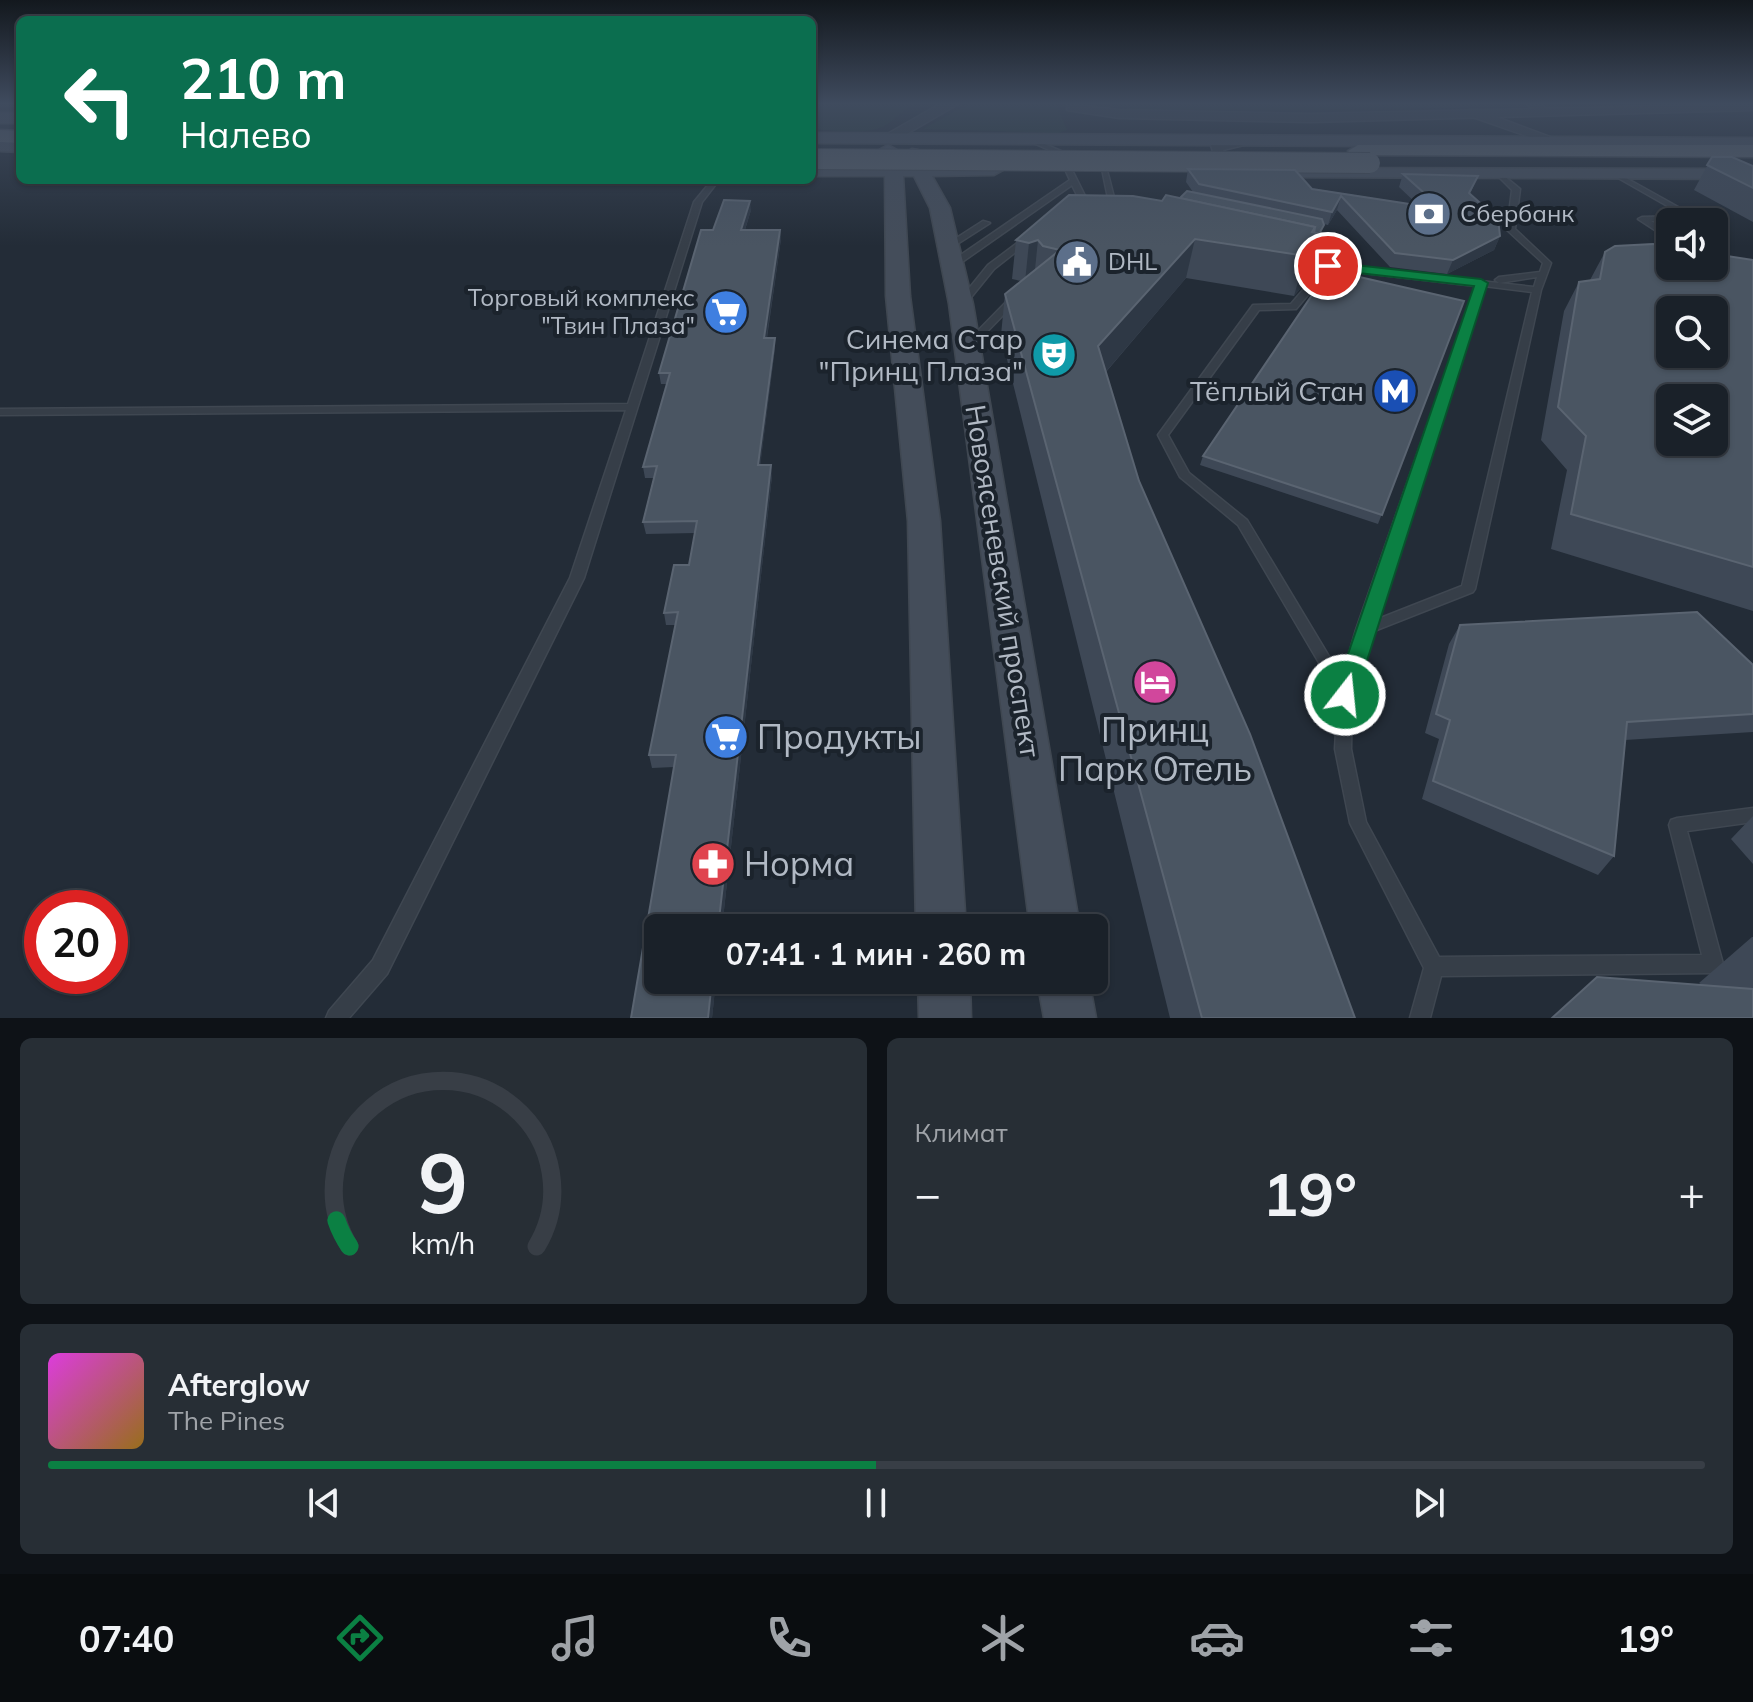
<!DOCTYPE html>
<html lang="ru">
<meta charset="utf-8">
<style>
:root{--surface:#1a2129;--page:#272e35;--text:#f1f3f6;--muted:#9fa3a8;--line:#383e46;--accent:#0b8043}
body{margin:0;font-family:Mulish,sans-serif;background:var(--page);color:var(--text);height:100vh;display:flex;flex-direction:column;font-size:30px;white-space:nowrap}
*{box-sizing:border-box;margin:0}
p{font-size:26px;color:var(--muted)}
.icon{flex:none;width:44px;height:44px;fill:none;stroke:currentColor;stroke-width:2;stroke-linecap:round;stroke-linejoin:round}
.map{position:relative;height:1018px;overflow:hidden}
.side{display:flex;flex-direction:column;gap:20px;padding:20px;background:#0e1217;flex:1}
.side>*{flex:none}
.hud{position:absolute;left:16px;top:16px;width:800px;height:168px;border-radius:12px;box-shadow:0 2px 6px #0004,0 0 0 2px var(--line);background:#0b6e4f;color:#fff;overflow:hidden}
.fabs{position:absolute;left:1656px;top:208px;display:grid;gap:16px}
.fabs a{display:grid;place-items:center;width:72px;height:72px;border-radius:12px;background:var(--surface);box-shadow:0 2px 6px #0004,0 0 0 2px var(--line);font-size:40px}
.speed{position:absolute;left:24px;top:890px;display:flex;gap:16px;font-size:40px;font-weight:700;text-align:center}
.speed>*{display:grid;place-content:center;width:104px;height:104px;border-radius:50%;background:var(--surface);box-shadow:0 2px 6px #0004,0 0 0 2px var(--line);line-height:1}
.speed .limit{border:12px solid #d22;background:#fff;color:#111}
.pin{position:absolute;display:grid;place-items:center;width:68px;height:68px;color:#fff;margin:-34px;border:4px solid #fff;border-radius:50%;box-shadow:0 2px 8px #0007}
.me{position:absolute;width:88px;margin:-44px;rotate:16deg;stroke-linejoin:round;filter:drop-shadow(0 0 6px #0008)}
.turn{display:flex;align-items:center;gap:28px;height:168px;padding:0 32px;font-size:36px}
.turn .icon{width:104px;height:104px;stroke-width:2.5}
.turn b{display:block;font-size:56px;line-height:68px}
.big{font-size:60px;font-weight:700;line-height:1.1}
.side .widget{flex:1;display:flex;flex-direction:column;justify-content:center;gap:12px;min-width:0;padding:0 28px;border-radius:12px;background:var(--page)}
.side .dial{align-items:center;gap:0}
.dial svg{height:208px;overflow:visible;fill:none;stroke:var(--line);stroke-width:7;stroke-linecap:round;text-anchor:middle}
.dial text{fill:var(--text);stroke:none}
.song{display:flex;align-items:center;gap:24px}
.cover{width:96px;height:96px;border-radius:12px;background:linear-gradient(135deg,hsl(300 70% 55%),hsl(40 70% 35%))}
.played{height:8px;border-radius:4px;background:linear-gradient(90deg,var(--accent) 50%,var(--line) 50%)}
.keys{display:flex;justify-content:space-around;direction:ltr}
.heat{display:flex;justify-content:space-between;align-items:center;font-size:44px;direction:ltr}
.side .tiles{flex:1;display:grid;gap:20px;grid-template-columns:1fr 1fr}
.widget:last-child{grid-column:span 2}
.trip{position:absolute;left:644px;top:914px;width:464px;height:80px;border-radius:12px;background:var(--surface);box-shadow:0 2px 6px #0004,0 0 0 2px var(--line);font-weight:700;line-height:80px;text-align:center}
.dock{display:flex;height:128px;justify-content:space-around;align-items:center;background:#0a0d10;color:var(--muted)}
.dock .icon{width:56px;height:56px}
.dock .active{color:var(--accent)}
.dock b{font-size:36px;color:var(--text)}
.map>svg:first-child{display:block}
.green{fill:#243638}
.lines{fill:none;stroke-linecap:round;stroke-linejoin:round}
.service-casing{stroke:#3f4751;stroke-width:3}
.minor-casing{stroke:#3f4751;stroke-width:3}
.tertiary-casing{stroke:#3f4751;stroke-width:3}
.secondary-casing{stroke:#3f4751;stroke-width:3}
.primary-casing{stroke:#3f4751;stroke-width:3}
.service{fill:#363e48;fill-rule:evenodd}
.minor{fill:#363e48;fill-rule:evenodd}
.tertiary{fill:#363e48;fill-rule:evenodd}
.secondary{fill:#444d5a;fill-rule:evenodd}
.primary{fill:#545d68;fill-rule:evenodd}
.primary-bridge-casing{stroke:#3f4751;stroke-width:22;stroke-linecap:butt}
.primary-bridge{stroke:#545d68;stroke-width:20}
.wall{fill:#3e4856}
.shaded-wall{fill:#2e3845}
.building{fill:#4a5562;stroke:#5a6471;stroke-width:2;fill-rule:evenodd}
.route{fill:#0b8043;stroke:#07532c;stroke-width:2}
.labels{text-anchor:middle;stroke-width:8;stroke-linejoin:round;paint-order:stroke}
.far-poi-label{font-size:24px;fill:#b1b9c4;stroke:#1b232c;text-anchor:start}
.poi-label{font-size:28px;fill:#b1b9c4;stroke:#1b232c;text-anchor:end}
.street-label{font-size:28px;fill:#b1b9c4;stroke:#1b232c}
.near-poi-label{font-size:34px;fill:#b1b9c4;stroke:#1b232c;text-anchor:start}
</style>
<div class="map">
<svg width="1753" height="1018" viewBox="0 0 1753 1018">
<rect width="100%" height="100%" fill="#232c37"/>
<g class="green">
<path d="M812 104H916C902 109 896 120 884 126 865 136 833 130 812 129Z"/>
<polygon points="968,104 1056,104 1067,130 1058,133 923,129"/>
<polygon points="1121,104 1481,104 1460,108 1131,111"/>
</g>
<g class="lines">
<g class="service-casing">
<g id="service">
<polygon points="1029,139 1033,139 1063,152 1086,198 1076,206 1070,206 1070,202 1078,197 1072,185 955,267 949,267 949,263 1070,180 1058,154 1029,141"/>
<polygon points="1102,169 1107,170 1116,205 1109,203"/>
<path d="M1498 171 1520 189 1515 229 1551 263 1541 290 1475 589 1473 592 1369 633 1352 695 1351 749 1366 822 1439 957 1702 955 1669 825 1671 820 1677 818 1753 808V822L1687 831 1723 964 1721 971 1714 973 1441 976 1430 1018H1410L1424 968 1350 823 1335 749 1338 695 1238 525 1180 477 1158 435 1253 305 1291 304 1325 264 1534 287 1537 277 1499 283 1495 280 1499 277 1540 272 1543 263 1507 230 1512 190 1495 173ZM1330 269 1476 286 1356 630 1342 678 1247 520 1189 473 1168 435 1259 310 1296 309ZM1484 286 1532 292 1462 586 1373 621Z"/>
<polygon points="1613,173 1617,173 1705,222 1695,222 1692,220 1651,221 1670,233 1670,238 1667,238 1638,219 1642,217 1685,216 1613,175"/>
<polygon points="712,180 719,180 702,202 584,578 387,974 349,1018 326,1018 329,1011 373,960 570,578 626,410 0,415 0,409 628,404 694,202"/>
<polygon points="983,221 990,223 951,248 944,246"/>
<polygon points="1714,227 1726,232 1727,234 1714,237"/>
<polygon points="1024,238 1031,240 994,269 964,306 958,306 958,302 988,265"/>
<polygon points="1013,297 1016,298 1016,302 971,348 965,348 965,344 1010,298"/>
</g>
</g>
<g class="minor-casing">
<g id="minor">
<polygon points="1527,104 1541,104 1548,110 1538,112"/>
<polygon points="1470,110 1478,110 1566,143 1555,146 1470,116"/>
<polygon points="1244,137 1250,141 1248,144 1223,150 1226,156 1248,165 1248,171 1216,162 1211,145"/>
</g>
</g>
<g class="tertiary-casing">
<g id="tertiary">
<polygon points="940,104 958,104 891,143 877,140"/>
<polygon points="1067,104 1119,110 1311,114 1753,104 1753,110 1311,122 1119,118 1067,110"/>
</g>
</g>
<g class="secondary-casing">
<g id="secondary">
<rect x="0" y="113" width="20" height="10"/>
<polygon points="812,133 1753,138 1753,148 812,143"/>
<polygon points="0,141 20,142 20,152 0,151"/>
<polygon points="888,145 897,150 901,165 909,165 903,154 912,149 918,150 927,165 994,165 1003,170 994,175 932,176 950,208 973,304 1080,928 1030,928 949,304 930,208 914,176 903,176 910,296 940,521 966,928 916,928 908,521 886,296 885,176 812,176 812,166 884,165 879,150"/>
<polygon points="1256,168 1753,169 1753,179 1250,177 1247,173"/>
<polygon points="918,980 970,980 971,1018 919,1018"/>
<polygon points="1037,980 1089,980 1096,1018 1044,1018"/>
</g>
</g>
<g class="primary-casing">
<g id="primary">
<polygon points="0,130 20,131 20,143 0,142"/>
<polygon points="1358,145 1753,145 1753,157 1351,155 1348,151"/>
</g>
</g>
<use href="#service" class="service"/>
<use href="#minor" class="minor"/>
<use href="#tertiary" class="tertiary"/>
<use href="#secondary" class="secondary"/>
<use href="#primary" class="primary"/>
<g class="primary-bridge-casing">
<polyline id="primary-bridge" points="812,159 1370,163"/>
</g>
<use href="#primary-bridge" class="primary-bridge"/>
</g>
<g class="wall">
<polygon points="1712,157 1753,166 1753,222 1694,190"/>
<polygon points="1188,169 1418,205 1399,187 1403,174 1478,176 1470,194 1500,236 1494,250 1447,274 1390,267 1337,210 1328,225 1324,224 1321,234 1325,235 1313,274 1294,296 1186,278 1106,372 1139,481 1355,1018 1170,1018 1001,335 1005,294 1021,281 1012,279 1016,240 1162,201 1180,198 1193,192 1186,182"/>
<polygon points="751,210 745,230 780,230 781,239 767,338 775,348 760,465 772,476 722,928 658,928 716,980 712,1018 631,1018 674,767 652,768 649,755 675,625 666,625 664,613 689,565 695,533 646,534 643,522 654,478 645,478 643,467 667,384 661,384 659,373 713,230"/>
<polygon points="1605,252 1753,260 1753,611 1551,549 1567,470 1541,440 1564,311 1579,282 1590,280"/>
<polygon points="1464,301 1378,524 1200,465 1203,456"/>
<polygon points="1460,625 1753,665 1753,732 1625,740 1614,856 1598,875 1422,799 1439,739 1425,733 1449,644"/>
<polygon points="1753,816 1753,864 1731,839"/>
<polygon points="1752,937 1753,937 1753,1018 1699,983"/>
</g>
<g class="shaded-wall">
<polygon points="1341,196 1337,210 1328,225 1332,212"/>
<polygon points="750,201 751,210 742,239 741,230"/>
<polygon points="1324,225 1319,240 1325,235 1313,274 1294,296 1312,232 1315,227 1314,242"/>
<polygon points="780,230 781,239 765,349 764,338"/>
<polygon points="1500,236 1494,250 1447,274 1453,260"/>
<polygon points="1195,239 1186,278 1091,389 1098,346"/>
<polygon points="1038,240 1034,279 1025,282 1029,243"/>
<polygon points="775,338 775,348 759,476 758,465"/>
<polygon points="771,465 772,476 722,928 718,928"/>
<polygon points="712,980 716,980 712,1018 708,1018"/>
</g>
<g class="building">
<polygon points="1712,157 1732,157 1753,166 1753,188 1707,165"/>
<polygon points="1188,169 1295,170 1312,189 1442,209 1403,174 1478,176 1469,193 1498,219 1500,236 1453,260 1395,253 1341,196 1332,212 1199,184"/>
<polygon points="1187,191 1322,219 1324,225 1319,234 1314,233 1315,227 1180,198"/>
<polygon points="1069,195 1133,196 1162,201 1166,195 1315,227 1312,232 1325,235 1306,256 1195,239 1098,346 1139,481 1250,734 1355,1018 1202,1018 1005,294 1060,250 1043,246 1038,240 1029,243 1016,240"/>
<polygon points="724,200 750,201 741,230 780,230 764,338 775,338 758,465 771,465 718,928 658,928 658,980 712,980 708,1018 631,1018 676,755 649,755 678,612 664,613 674,565 689,565 697,521 643,522 657,466 643,467 670,373 659,373 701,230 713,230"/>
<path d="M1653 244 1670 246V266H1714V254L1753 260V567L1571 514 1586 436 1558 407 1579 282 1600 279 1605 252 1615 246ZM1670 310H1714V354H1670ZM1670 398H1714V442H1670Z"/>
<polygon points="1329,270 1464,301 1382,515 1203,456"/>
<polygon points="1697,612 1753,665 1753,714 1627,722 1614,856 1433,781 1450,720 1436,714 1460,625"/>
<polygon points="1597,977 1753,989 1753,1018 1552,1018"/>
</g>
<linearGradient id="sky" x2="0" y2="1"><stop stop-color="#13181e"/><stop offset="0.42" stop-color="#3f4b5e"/><stop offset="1" stop-color="#3f4b5e" stop-opacity="0"/></linearGradient>
<rect width="1753" height="246" fill="url(#sky)"/>
<polygon class="route" points="1328,262 1481,279 1488,283 1356,695 1353,701 1337,701 1334,695 1474,286 1323,269 1322,266"/>
<defs>
<g id="bank-disc" transform="scale(2.3)"><circle r="9.5" fill="#5c6f8a" stroke="#1b232c"/><path d="M-6-4H6V4H-6ZM0-2.3a2.3 2.3 0 1 0 0 4.6a2.3 2.3 0 1 0 0-4.6Z" fill="#fff"/></g>
<g id="civic-disc" transform="scale(2.3)"><circle r="9.5" fill="#5c6f8a" stroke="#1b232c"/><path d="M-.6-6.5H3V-4.5H.6V-3L4-1V1h2V6H-6V1h2V-1L-.6-3ZM-1.2 2.5V6h2.4V2.5Z" fill="#fff"/></g>
<g id="supermarket-disc" transform="scale(2.3)"><circle r="9.5" fill="#3f7fe0" stroke="#1b232c"/><path d="M-6-5.5h2.5l.6 2H6L4.5 2H-2.5L-4.4-4H-6ZM-1.5 3.2a1.3 1.3 0 1 0 .1 0ZM3 3.2a1.3 1.3 0 1 0 .1 0Z" fill="#fff"/></g>
<g id="theatre-disc" transform="scale(2.3)"><circle r="9.5" fill="#0f9aa8" stroke="#1b232c"/><path d="M-5-5.5Q0-4 5-5.5V0Q5 5 0 6Q-5 5-5 0ZM-3.3-2.5H-1v1.5H-3.3ZM1-2.5H3.3v1.5H1ZM-2.8 1Q0 5.5 2.8 1Z" fill="#fff"/></g>
<g id="metro-disc" transform="scale(2.3)"><circle r="9.5" fill="#1a4fb4" stroke="#1b232c"/><path d="M-5.5 5V-5H-3L0 0L3-5H5.5V5H3V-.5L0 4L-3-.5V5Z" fill="#fff"/></g>
<g id="hotel-disc" transform="scale(2.3)"><circle r="9.5" fill="#d1479c" stroke="#1b232c"/><path d="M-6-4.5h1.5V1H6V5H4.5V3h-9V5H-6ZM-4 0a1.8 1.8 0 1 1 3.6 0ZM.5 0V-2.5h3Q6-2.5 6 0Z" fill="#fff"/></g>
<g id="pharmacy-disc" transform="scale(2.3)"><circle r="9.5" fill="#e0444e" stroke="#1b232c"/><path d="M-2-6h4v4h4v4h-4v4h-4v-4h-4v-4h4Z" fill="#fff"/></g>
</defs>
<g fill-rule="evenodd">
<use href="#bank-disc" x="1429" y="214"/>
<use href="#civic-disc" x="1077" y="262"/>
<use href="#supermarket-disc" x="726" y="312"/>
<use href="#theatre-disc" x="1054" y="355"/>
<use href="#metro-disc" x="1395" y="391"/>
<use href="#hotel-disc" x="1155" y="682"/>
<use href="#supermarket-disc" x="726" y="737"/>
<use href="#pharmacy-disc" x="713" y="864"/>
</g>
<g class="labels">
<g class="far-poi-label">
<text x="1460" y="222">Сбербанк</text>
<text x="1108" y="270">DHL</text>
<text x="695" y="306" text-anchor="end">Торговый комплекс<tspan x="695" dy="28">"Твин Плаза"</tspan></text>
</g>
<g class="poi-label">
<text x="1023" y="349">Синема Стар<tspan x="1023" dy="32">"Принц Плаза"</tspan></text>
<text x="1364" y="401">Тёплый Стан</text>
</g>
<g class="street-label">
<text transform="translate(1003 581) rotate(81)" y="10">Новоясеневский проспект</text>
</g>
<g class="near-poi-label">
<text x="1155" y="742" text-anchor="middle">Принц<tspan x="1155" dy="39">Парк Отель</tspan></text>
<text x="757" y="749">Продукты</text>
<text x="744" y="876">Норма</text>
</g>
</g>
</svg>
<div class="fabs">
<a><svg class="icon" aria-label="sound" viewBox="0 0 24 24"><path d="M4 9h4l5-4v14l-5-4H4zM17 9q2 3 0 6"/></svg></a>
<a><svg class="icon" aria-label="search" viewBox="0 0 24 24"><circle cx="10" cy="10" r="6"/><path d="M15 15l6 6"/></svg></a>
<a><svg class="icon" aria-label="layers" viewBox="0 0 24 24"><path d="M12 4l9 5-9 5-9-5zM3 14l9 5 9-5"/></svg></a>
</div>
<div class="speed"><div class="limit">20</div></div>
<div class="pin" style="left:1328px;top:266px;background:#d93025"><svg class="icon" aria-label="arrive" viewBox="0 0 24 24"><path d="M6 21V4h12l-3 4 3 4H6"/></svg></div>
<svg class="me" style="left:1345px;top:695px" viewBox="-20 -20 40 40"><circle r="17" fill="#0b8043" stroke="#fff" stroke-width="3"/><path d="M0-11L8 9 0 5-8 9z" fill="#fff"/></svg>
<div class="trip">07:41 · 1 мин · 260 m</div>
<div class="hud">
<div class="turn"><svg class="icon" aria-label="left" viewBox="0 0 24 24"><path d="M17 20v-9H6M10 6l-5 5 5 5"/></svg><div><b>210 m</b>Налево</div></div>
</div>
</div>
<section class="side">
<div class="tiles">
<div class="widget dial"><svg viewBox="0 0 100 80">
<path d="M14 69A42 42 0 1 1 86 69"/>
<path d="M14 69A42 42 0 0 1 9 59" stroke="#0b8043"/>
<text x="50" y="56" font-size="32" font-weight="700">9</text>
<text x="50" y="72" font-size="11">km/h</text>
</svg></div>
<div class="widget"><p>Климат</p>
<div class="heat"><a>−</a><b class="big">19°</b><a>+</a></div>
</div>
<div class="widget">
<div class="song"><i class="cover"></i><div><b>Afterglow</b><p>The Pines</p></div></div>
<div class="played"></div>
<div class="keys"><svg class="icon" aria-label="previous" viewBox="0 0 24 24"><path d="M18 5L8 12l10 7zM5 5v14"/></svg><svg class="icon" aria-label="pause" viewBox="0 0 24 24"><path d="M8 5v14M16 5v14"/></svg><svg class="icon" aria-label="next" viewBox="0 0 24 24"><path d="M6 5l10 7-10 7zM19 5v14"/></svg></div>
</div>
</div>
</section>
<nav class="dock">
<b>07:40</b>
<svg class="icon active" aria-label="directions" viewBox="0 0 24 24"><path d="M12 3l9 9-9 9-9-9zM9 14v-3h6M13 9l2 2-2 2"/></svg>
<svg class="icon" aria-label="music" viewBox="0 0 24 24"><path d="M9 18V5l10-2v13"/><circle cx="6" cy="18" r="3"/><circle cx="16" cy="16" r="3"/></svg>
<svg class="icon" aria-label="phone" viewBox="0 0 24 24"><path d="M5 4h4l2 5-3 2q2 4 5 5l2-3 5 2v4C11 20 4 13 5 4z"/></svg>
<svg class="icon" aria-label="climate" viewBox="0 0 24 24"><path d="M12 3v18M4 7l16 10M4 17L20 7"/></svg>
<svg class="icon" aria-label="car" viewBox="0 0 24 24"><path d="M5 17H2v-5l4-1 3-4h7l3 4 3 1v5h-3M9 17h6M6 11h13"/><circle cx="7" cy="17" r="2"/><circle cx="17" cy="17" r="2"/></svg>
<svg class="icon" aria-label="filters" viewBox="0 0 24 24"><path d="M4 7h16M4 17h16"/><circle cx="9" cy="7" r="2"/><circle cx="15" cy="17" r="2"/></svg>
<b>19°</b>
</nav>
